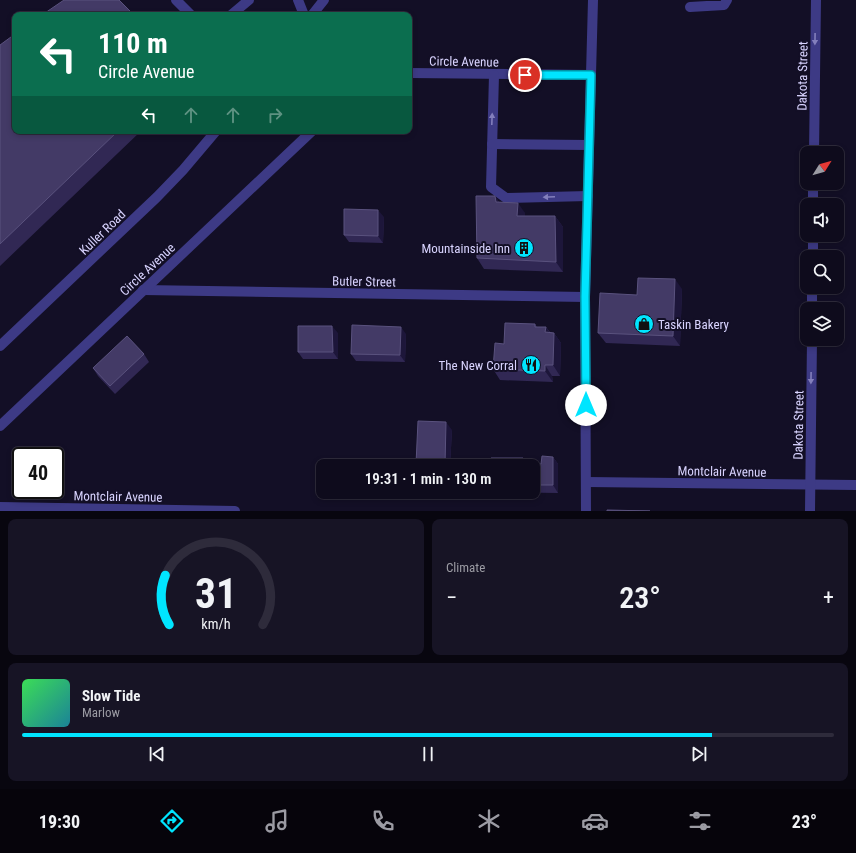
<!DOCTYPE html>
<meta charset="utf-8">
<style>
:root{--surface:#0e0b1c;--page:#171425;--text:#f1f3f6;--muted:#9b9ba3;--line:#2e2b3b;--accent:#00e5ff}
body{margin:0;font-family:"Roboto Condensed",sans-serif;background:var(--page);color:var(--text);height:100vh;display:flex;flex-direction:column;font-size:15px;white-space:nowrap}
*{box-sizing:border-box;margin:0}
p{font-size:13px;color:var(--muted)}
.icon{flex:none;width:22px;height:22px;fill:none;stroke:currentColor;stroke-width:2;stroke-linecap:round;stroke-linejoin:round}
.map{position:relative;height:511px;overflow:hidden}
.drawer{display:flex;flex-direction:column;gap:8px;padding:8px;background:#08060f;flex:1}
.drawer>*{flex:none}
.guide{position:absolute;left:12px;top:12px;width:400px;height:122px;border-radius:8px;box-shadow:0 2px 6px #0003,0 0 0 1px var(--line);background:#0b6e4f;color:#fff;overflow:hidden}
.needle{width:26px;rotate:53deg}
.controls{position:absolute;left:800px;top:146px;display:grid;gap:8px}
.controls a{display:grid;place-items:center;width:44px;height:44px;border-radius:8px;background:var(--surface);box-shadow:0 2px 6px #0003,0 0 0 1px var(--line);font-size:20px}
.speed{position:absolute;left:12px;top:447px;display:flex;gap:8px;font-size:20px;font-weight:700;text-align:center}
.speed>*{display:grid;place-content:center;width:52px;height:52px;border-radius:50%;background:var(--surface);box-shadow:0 2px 6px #0003,0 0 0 1px var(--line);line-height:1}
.speed .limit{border:2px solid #111;border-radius:6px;background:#fff;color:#111}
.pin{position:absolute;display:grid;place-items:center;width:34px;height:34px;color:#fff;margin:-17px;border:2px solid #fff;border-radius:50%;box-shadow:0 1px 4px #0007}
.me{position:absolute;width:44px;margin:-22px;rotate:0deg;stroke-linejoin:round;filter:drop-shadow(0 0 3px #0008)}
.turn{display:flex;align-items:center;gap:14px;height:84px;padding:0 20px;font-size:18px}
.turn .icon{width:52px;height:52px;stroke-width:2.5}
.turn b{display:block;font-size:28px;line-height:34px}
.lanes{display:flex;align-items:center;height:38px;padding:0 20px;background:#0003;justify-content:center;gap:20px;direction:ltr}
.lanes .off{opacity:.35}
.big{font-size:30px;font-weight:600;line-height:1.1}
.drawer .widget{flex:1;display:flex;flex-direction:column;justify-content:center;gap:6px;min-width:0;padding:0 14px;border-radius:8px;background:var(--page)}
.drawer .dial{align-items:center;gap:0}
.dial svg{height:104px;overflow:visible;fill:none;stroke:var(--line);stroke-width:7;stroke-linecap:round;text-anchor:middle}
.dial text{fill:var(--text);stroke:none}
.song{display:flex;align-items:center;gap:12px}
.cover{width:48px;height:48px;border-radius:6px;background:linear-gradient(135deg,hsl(130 70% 55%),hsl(190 70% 35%))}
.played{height:4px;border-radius:2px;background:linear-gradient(90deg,var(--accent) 85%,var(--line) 85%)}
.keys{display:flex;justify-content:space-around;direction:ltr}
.heat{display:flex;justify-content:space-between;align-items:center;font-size:22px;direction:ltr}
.drawer .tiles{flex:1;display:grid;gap:8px;grid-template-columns:1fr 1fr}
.widget:last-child{grid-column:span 2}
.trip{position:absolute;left:316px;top:459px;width:224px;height:40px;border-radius:8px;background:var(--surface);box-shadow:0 2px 6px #0003,0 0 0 1px var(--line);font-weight:600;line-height:40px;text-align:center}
.tabs{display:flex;height:64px;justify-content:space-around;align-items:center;background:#06040b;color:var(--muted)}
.tabs .icon{width:28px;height:28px}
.tabs .current{color:var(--accent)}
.tabs b{font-size:18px;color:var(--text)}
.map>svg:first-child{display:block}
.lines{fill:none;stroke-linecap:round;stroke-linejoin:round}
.minor{stroke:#3d3a85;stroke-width:10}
.wall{fill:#312854}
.shaded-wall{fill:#1d163a}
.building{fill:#433a66;stroke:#5a527e}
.oneway{fill:#837fbc}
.route-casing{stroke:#0095a6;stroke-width:10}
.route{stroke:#00e5ff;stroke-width:7}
.labels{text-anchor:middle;stroke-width:4;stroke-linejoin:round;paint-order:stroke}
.street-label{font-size:13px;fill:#d9d4ff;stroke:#130f26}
.poi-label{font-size:13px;fill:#d9d4ff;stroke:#130f26;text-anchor:end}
</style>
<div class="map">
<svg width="856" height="511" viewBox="0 0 856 511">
<rect width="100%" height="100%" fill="#130f26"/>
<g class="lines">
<g class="minor">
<polyline points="176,0 191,15"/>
<polyline points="298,0 304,15"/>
<polyline points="690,7 724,5 727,0"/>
<polyline points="231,15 249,0"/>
<polyline points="312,15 324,0"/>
<polyline points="409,73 591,75"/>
<polyline points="494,75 491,187 506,198 588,196"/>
<polyline points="492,144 589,145"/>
<polyline points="814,153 816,0"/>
<polyline points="813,205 813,183"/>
<polyline points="813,257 813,235"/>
<polyline points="143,290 585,297"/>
<polyline points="812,309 812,287"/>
<polyline points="0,346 157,197 183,170 216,131"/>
<polyline points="0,426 312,131"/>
<polyline points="587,482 856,485"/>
<polyline points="0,507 235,511"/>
<polyline points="586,511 585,297 593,0"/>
<polyline points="810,511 812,339"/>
</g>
</g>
<g class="wall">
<polygon points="0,45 15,131 141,131 0,266"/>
<polygon points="495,196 499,202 525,213 525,216 555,216 563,227 563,272 484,269 477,258"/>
<polygon points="384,217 383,243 349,242 344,235"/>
<polygon points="682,289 680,346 606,343 598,333 637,295"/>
<polygon points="535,324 537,327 546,327 550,332 554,333 561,343 560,376 552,376 553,382 500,380 493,369 504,344"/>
<polygon points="338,333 338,359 303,359 298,352"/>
<polygon points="406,334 405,362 356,361 351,354"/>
<polygon points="144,354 149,362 115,394 98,376 93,368"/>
<polygon points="452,430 450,466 418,466 416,464"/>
<polygon points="553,457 558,464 558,493 495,492 533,492 533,466 491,466 523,458 527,464 541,464"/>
</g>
<g class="shaded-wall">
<polygon points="495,196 502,207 496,202"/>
<polygon points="518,203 525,213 525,227 517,216"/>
<polygon points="378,210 384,217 383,243 378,236"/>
<polygon points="555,216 563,227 563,272 556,262"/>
<polygon points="675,279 682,289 680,346 673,336"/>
<polygon points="332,326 338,333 338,359 333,352"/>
<polygon points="401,327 406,334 405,362 400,355"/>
<polygon points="546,327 553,337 554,333 561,343 560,376 553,365 545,332"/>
<polygon points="545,365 552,376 553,382 545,371"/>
<polygon points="446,422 452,430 450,466 446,466 445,465"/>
<polygon points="553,457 558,464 558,493 553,485"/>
<polygon points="523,458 528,465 522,464"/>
</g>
<g class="building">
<polygon points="64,0 119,0 134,15 42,15"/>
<polygon points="15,34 15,131 118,131 0,244 0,45"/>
<polygon points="476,196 495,196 496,202 518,203 517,216 555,216 556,262 477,258"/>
<polygon points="344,209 378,210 378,236 344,235"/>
<polygon points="638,278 675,279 673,336 598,333 600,293 637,295"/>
<polygon points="505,323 535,324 535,327 546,327 545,332 554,333 553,365 545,365 545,371 493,369 495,343 504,344"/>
<polygon points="352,325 401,327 400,355 351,354"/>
<polygon points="298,326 332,326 333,352 298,352"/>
<polygon points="127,336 144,354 110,386 93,368"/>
<polygon points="418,421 446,422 445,465 416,464"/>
<polygon points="542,456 553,457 553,485 533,485 533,466 491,466 491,458 523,458 522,464 541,464"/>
<polygon points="607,510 650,511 607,511"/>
</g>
<defs><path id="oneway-solid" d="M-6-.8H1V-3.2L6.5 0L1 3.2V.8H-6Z"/></defs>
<g class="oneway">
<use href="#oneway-solid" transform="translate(815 39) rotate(91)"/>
<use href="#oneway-solid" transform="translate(492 119) rotate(-88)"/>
<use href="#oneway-solid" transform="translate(549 197) rotate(178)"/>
<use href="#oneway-solid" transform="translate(811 378) rotate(91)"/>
</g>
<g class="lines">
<g class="route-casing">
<polyline id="route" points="525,75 591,75 585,297 586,405"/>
</g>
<use href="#route" class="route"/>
</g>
<defs>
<g id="building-disc" transform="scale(1)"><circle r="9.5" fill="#00e5ff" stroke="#130f26"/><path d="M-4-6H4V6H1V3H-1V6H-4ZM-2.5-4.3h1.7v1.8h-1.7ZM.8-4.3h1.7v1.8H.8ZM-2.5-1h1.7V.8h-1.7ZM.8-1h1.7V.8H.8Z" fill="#111"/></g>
<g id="shop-disc" transform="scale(1)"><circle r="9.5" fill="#00e5ff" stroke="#130f26"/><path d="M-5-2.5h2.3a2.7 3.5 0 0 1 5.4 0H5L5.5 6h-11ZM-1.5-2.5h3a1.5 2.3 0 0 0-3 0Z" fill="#111"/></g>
<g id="restaurant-disc" transform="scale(1)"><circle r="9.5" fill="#00e5ff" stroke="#130f26"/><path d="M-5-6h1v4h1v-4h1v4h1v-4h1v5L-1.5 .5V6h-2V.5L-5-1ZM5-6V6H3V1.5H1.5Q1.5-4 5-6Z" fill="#111"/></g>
</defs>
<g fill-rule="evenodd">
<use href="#building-disc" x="524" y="248"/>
<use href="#shop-disc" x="644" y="324"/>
<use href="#restaurant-disc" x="531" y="365"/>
</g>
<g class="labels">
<g class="street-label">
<text transform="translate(464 61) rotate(1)" y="5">Circle Avenue</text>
<text transform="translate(802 76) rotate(-89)" y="5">Dakota Street</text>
<text transform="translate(102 232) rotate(-44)" y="5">Kuller Road</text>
<text transform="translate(147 269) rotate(-43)" y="5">Circle Avenue</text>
<text transform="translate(364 281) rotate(1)" y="5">Butler Street</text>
<text transform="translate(798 425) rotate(-89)" y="5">Dakota Street</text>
<text transform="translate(722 471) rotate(1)" y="5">Montclair Avenue</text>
<text transform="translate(118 496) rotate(1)" y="5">Montclair Avenue</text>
</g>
<g class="poi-label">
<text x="510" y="253">Mountainside Inn</text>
<text x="658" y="329" text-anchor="start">Taskin Bakery</text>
<text x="517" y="370">The New Corral</text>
</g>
</g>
</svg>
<div class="controls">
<a><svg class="needle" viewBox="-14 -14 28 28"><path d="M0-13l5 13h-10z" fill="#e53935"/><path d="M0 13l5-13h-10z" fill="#9b9ba3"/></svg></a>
<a><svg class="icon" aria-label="sound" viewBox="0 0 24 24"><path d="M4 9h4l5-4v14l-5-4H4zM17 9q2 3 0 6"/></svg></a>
<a><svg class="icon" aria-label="search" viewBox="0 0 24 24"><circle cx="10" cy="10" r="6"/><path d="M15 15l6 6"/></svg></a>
<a><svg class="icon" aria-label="layers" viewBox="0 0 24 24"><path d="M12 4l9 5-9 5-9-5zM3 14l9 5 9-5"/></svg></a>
</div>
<div class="speed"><div class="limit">40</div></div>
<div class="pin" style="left:525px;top:75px;background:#d93025"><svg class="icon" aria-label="arrive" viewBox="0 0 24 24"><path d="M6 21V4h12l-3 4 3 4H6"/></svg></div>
<svg class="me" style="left:586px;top:405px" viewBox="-20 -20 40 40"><circle r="19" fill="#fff"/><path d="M0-13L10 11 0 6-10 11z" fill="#00e5ff"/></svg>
<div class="trip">19:31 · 1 min · 130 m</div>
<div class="guide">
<div class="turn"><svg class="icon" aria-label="left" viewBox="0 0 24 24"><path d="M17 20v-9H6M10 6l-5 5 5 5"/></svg><div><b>110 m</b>Circle Avenue</div></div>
<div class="lanes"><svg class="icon" aria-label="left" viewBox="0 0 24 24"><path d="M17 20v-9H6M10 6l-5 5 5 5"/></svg><svg class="icon off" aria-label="ahead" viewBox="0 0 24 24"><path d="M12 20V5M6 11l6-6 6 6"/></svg><svg class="icon off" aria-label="ahead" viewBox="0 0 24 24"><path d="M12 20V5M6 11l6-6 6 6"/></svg><svg class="icon off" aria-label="right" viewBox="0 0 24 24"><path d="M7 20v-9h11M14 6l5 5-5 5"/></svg></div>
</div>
</div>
<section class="drawer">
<div class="tiles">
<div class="widget dial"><svg viewBox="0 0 100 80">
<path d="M14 69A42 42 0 1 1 86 69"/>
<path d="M14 69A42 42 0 0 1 11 31" stroke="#00e5ff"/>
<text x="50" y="56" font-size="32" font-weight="700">31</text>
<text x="50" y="72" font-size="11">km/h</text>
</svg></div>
<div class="widget"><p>Climate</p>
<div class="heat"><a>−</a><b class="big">23°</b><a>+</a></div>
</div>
<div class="widget">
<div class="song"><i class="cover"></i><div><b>Slow Tide</b><p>Marlow</p></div></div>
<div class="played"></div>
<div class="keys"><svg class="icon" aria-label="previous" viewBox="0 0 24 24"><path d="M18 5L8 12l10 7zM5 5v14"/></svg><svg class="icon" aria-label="pause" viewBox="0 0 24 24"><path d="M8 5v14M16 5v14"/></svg><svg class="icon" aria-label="next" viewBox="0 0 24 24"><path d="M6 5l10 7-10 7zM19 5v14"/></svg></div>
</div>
</div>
</section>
<nav class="tabs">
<b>19:30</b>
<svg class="icon current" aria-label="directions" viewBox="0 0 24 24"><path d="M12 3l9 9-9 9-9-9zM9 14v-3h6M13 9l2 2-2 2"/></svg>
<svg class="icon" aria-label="music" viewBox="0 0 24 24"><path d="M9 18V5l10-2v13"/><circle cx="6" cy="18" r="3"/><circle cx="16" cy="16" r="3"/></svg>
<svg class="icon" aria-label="phone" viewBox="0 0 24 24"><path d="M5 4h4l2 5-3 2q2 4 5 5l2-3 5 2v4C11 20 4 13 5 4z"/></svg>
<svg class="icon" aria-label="climate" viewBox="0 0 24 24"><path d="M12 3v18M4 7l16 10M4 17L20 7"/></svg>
<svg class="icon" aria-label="car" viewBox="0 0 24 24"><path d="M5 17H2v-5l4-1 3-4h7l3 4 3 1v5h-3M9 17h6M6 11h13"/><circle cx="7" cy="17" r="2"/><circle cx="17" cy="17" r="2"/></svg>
<svg class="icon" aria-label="filters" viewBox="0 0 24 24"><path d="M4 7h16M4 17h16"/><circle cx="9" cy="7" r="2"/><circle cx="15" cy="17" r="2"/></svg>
<b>23°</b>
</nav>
